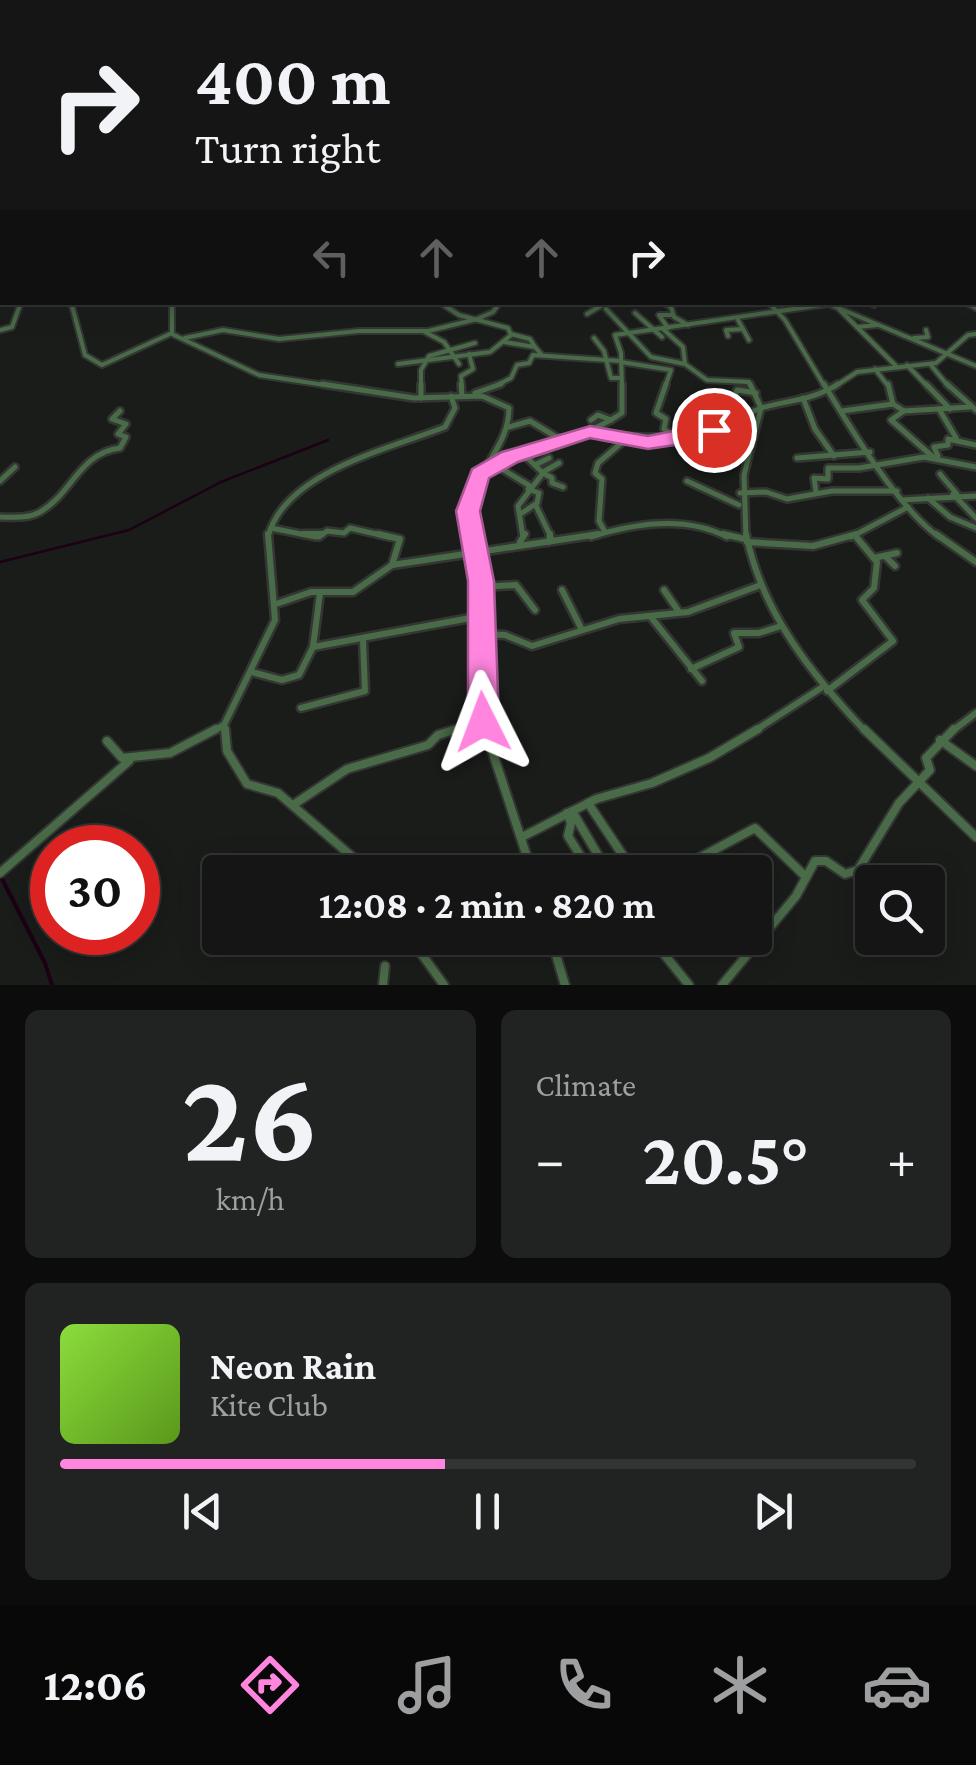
<!DOCTYPE html>
<meta charset="utf-8">
<style>
:root{--surface:#141514;--page:#212222;--text:#f1f3f6;--muted:#9d9fa0;--line:#333434;--accent:#ff85de}
body{margin:0;font-family:"Crimson Pro",serif;background:var(--page);color:var(--text);height:100vh;display:flex;flex-direction:column;font-size:38px;white-space:nowrap}
*{box-sizing:border-box;margin:0}
p{font-size:32px;color:var(--muted)}
.icon{flex:none;width:55px;height:55px;fill:none;stroke:currentColor;stroke-width:2;stroke-linecap:round;stroke-linejoin:round}
.map{position:relative;height:985px;overflow:hidden}
.sheet{display:flex;flex-direction:column;gap:25px;padding:25px;background:#0b0c0b;flex:1}
.sheet>*{flex:none}
.guide{position:absolute;left:0px;top:0px;width:978px;height:305px;box-shadow:0 5px 25px #0003,0 0 0 2px var(--line);background:#141514;color:var(--text);overflow:hidden}
.fabs{position:absolute;left:855px;top:865px;display:grid;gap:20px}
.fabs a{display:grid;place-items:center;width:90px;height:90px;border-radius:10px;background:var(--surface);box-shadow:0 5px 25px #0003,0 0 0 2px var(--line);font-size:50px}
.speed{position:absolute;left:30px;top:825px;display:flex;gap:20px;font-size:50px;font-weight:700;text-align:center}
.speed>*{display:grid;place-content:center;width:130px;height:130px;border-radius:50%;background:var(--surface);box-shadow:0 5px 25px #0003,0 0 0 2px var(--line);line-height:1}
.speed .limit{border:15px solid #d22;background:#fff;color:#111}
.pin{position:absolute;display:grid;place-items:center;width:85px;height:85px;color:#fff;margin:-42px;border:5px solid #fff;border-radius:50%;box-shadow:0 2px 10px #0007}
.me{position:absolute;width:110px;margin:-55px;rotate:357deg;stroke-linejoin:round;filter:drop-shadow(0 0 8px #0008)}
.turn{display:flex;align-items:center;gap:35px;height:210px;padding:0 30px;font-size:45px}
.turn .icon{width:130px;height:130px;stroke-width:2.5}
.turn b{display:block;font-size:70px;line-height:85px}
.lanes{display:flex;align-items:center;height:95px;padding:0 30px;background:#0003;justify-content:center;gap:50px;direction:ltr}
.lanes .off{opacity:.35}
.big{font-size:75px;font-weight:700;line-height:1.1}
.sheet .widget{flex:1;display:flex;flex-direction:column;justify-content:center;gap:15px;min-width:0;padding:0 35px;border-radius:15px;background:var(--page)}
.sheet .dial{align-items:center;gap:0}
.dial b{font-size:130px;line-height:1}
.song{display:flex;align-items:center;gap:30px}
.cover{width:120px;height:120px;border-radius:15px;background:linear-gradient(135deg,hsl(90 70% 55%),hsl(90 70% 35%))}
.played{height:10px;border-radius:5px;background:linear-gradient(90deg,var(--accent) 45%,var(--line) 45%)}
.keys{display:flex;justify-content:space-around;direction:ltr}
.heat{display:flex;justify-content:space-between;align-items:center;font-size:55px;direction:ltr}
.sheet .tiles{flex:1;display:grid;gap:25px;grid-template-columns:1fr 1fr}
.widget:last-child{grid-column:span 2}
.trip{position:absolute;left:202px;top:855px;width:570px;height:100px;border-radius:10px;background:var(--surface);box-shadow:0 5px 25px #0003,0 0 0 2px var(--line);font-weight:700;line-height:100px;text-align:center}
.tabs{display:flex;height:160px;justify-content:space-around;align-items:center;background:#080808;color:var(--muted)}
.tabs .icon{width:70px;height:70px}
.tabs .selected{color:var(--accent)}
.tabs b{font-size:45px;color:var(--text)}
.map>svg:first-child{display:block}
.lines{fill:none;stroke-linecap:round;stroke-linejoin:round}
.stream-far1{stroke:#1c0015;stroke-width:2.5}
.stream{stroke:#1c0015;stroke-width:4}
.minor-far3-casing{stroke:#343634;stroke-width:8}
.minor-far2-casing{stroke:#343634;stroke-width:10}
.minor-far1-casing{stroke:#343634;stroke-width:11}
.minor-casing{stroke:#343634;stroke-width:12}
.trunk-casing{stroke:#343634;stroke-width:6}
.minor-far3{stroke:#4a6b48;stroke-width:4}
.minor-far2{stroke:#4a6b48;stroke-width:5}
.minor-far1{stroke:#4a6b48;stroke-width:6}
.minor{stroke:#4a6b48;stroke-width:8}
.trunk{fill:#7ecc7a;fill-rule:evenodd}
.route{fill:#ff85de;stroke:#a65690;stroke-width:2.5}
</style>
<div class="map">
<svg width="976" height="985" viewBox="0 0 976 985">
<rect width="100%" height="100%" fill="#1a1c1a"/>
<g class="lines">
<polyline class="stream-far1" points="0,562 129,530 221,482 328,440"/>
<polyline class="stream" points="0,875 45,963 52,985"/>
<g class="minor-far3-casing">
<g id="minor-far3">
<polyline points="71,302 85,355 102,365 172,333"/>
<polyline points="172,302 172,334 259,375 338,387"/>
<polyline points="663,302 671,307 674,317 688,325"/>
<polyline points="768,302 785,320 825,387"/>
<polyline points="824,302 976,366"/>
<polyline points="868,302 874,305"/>
<polyline points="965,302 976,308"/>
<polyline points="606,309 651,357 685,364"/>
<polyline points="839,309 896,366"/>
<polyline points="635,313 662,337"/>
<polyline points="587,314 607,302"/>
<polyline points="738,320 749,340"/>
<polyline points="857,327 878,325"/>
<polyline points="668,328 659,315 673,315"/>
<polyline points="663,329 683,347 685,364 707,380 749,382 751,387"/>
<polyline points="0,330 12,327 21,302"/>
<polyline points="425,332 444,342 459,364"/>
<polyline points="511,334 530,339 535,347"/>
<polyline points="728,336 726,330 743,329"/>
<polyline points="185,338 223,330 279,339 359,331 428,331 477,319 493,312 500,302"/>
<polyline points="594,338 604,351 611,378 620,378"/>
<polyline points="914,338 928,337 926,330"/>
<polyline points="504,342 535,347 541,354"/>
<polyline points="621,362 671,370 665,387"/>
<polyline points="398,364 490,352 511,335 508,328 459,315 439,302"/>
<polyline points="930,364 949,387"/>
<polyline points="907,365 928,387"/>
<polyline points="875,369 889,387"/>
<polyline points="421,387 421,370 429,356 475,343"/>
<polyline points="462,387 461,376 473,369 469,354"/>
<polyline points="493,387 511,378 517,365 529,363 533,355 621,361"/>
<polyline points="622,387 621,353 615,335 828,304"/>
<polyline points="834,387 857,372 936,363 968,335 976,334"/>
</g>
</g>
<g class="minor-far2-casing">
<g id="minor-far2">
<path d="M322 384 414 398 482 396 509 408C509 456 461 473 473 537"/>
<polyline points="421,384 421,398"/>
<polyline points="461,384 462,396"/>
<polyline points="666,384 656,413 666,419 664,429 678,438"/>
<path d="M824 384C851 429 898 508 939 537"/>
<polyline points="888,384 893,404"/>
<polyline points="926,384 950,409"/>
<polyline points="947,384 976,410"/>
<polyline points="475,393 501,384"/>
<polyline points="735,396 737,390 756,393"/>
<polyline points="803,398 815,429 834,456"/>
<polyline points="939,409 956,438"/>
<polyline points="842,411 893,404 904,411 970,407"/>
<polyline points="904,411 891,420 933,457"/>
<polyline points="591,420 598,415 611,420"/>
<polyline points="509,427 530,421 563,441"/>
<polyline points="711,431 727,459"/>
<path d="M592 432C661 444 697 436 761 408L750 384"/>
<polyline points="522,453 543,473 518,506 523,537"/>
<polyline points="935,457 938,456 934,447 948,445 948,439 976,445"/>
<polyline points="797,458 870,452"/>
<polyline points="494,464 530,486"/>
<polyline points="535,465 549,458"/>
<path d="M483 472C527 447 579 442 622 413V384"/>
<polyline points="543,472 559,463"/>
<polyline points="543,473 552,478 552,483 563,487"/>
<polyline points="940,474 957,494"/>
<polyline points="0,481 15,467"/>
<polyline points="687,481 739,505"/>
<polyline points="816,492 814,478 828,479 828,468 859,468 924,457 976,467"/>
<polyline points="740,493 766,492 787,499 832,491 897,491"/>
<polyline points="953,494 976,518"/>
<polyline points="928,498 950,517 976,528"/>
<polyline points="902,500 976,496"/>
<polyline points="536,506 551,537"/>
<polyline points="522,513 537,503 539,493 528,489"/>
<path d="M0 517C13 517 28 519 40 512 72 494 79 453 120 448L126 437 118 434 126 424 112 419 120 411"/>
<polyline points="271,528 316,537"/>
<polyline points="605,532 599,521 602,479 595,473 598,463 626,439"/>
<path d="M268 537C284 472 389 449 445 427L455 408 451 396"/>
<polyline points="319,537 327,531 344,533 350,528 389,537"/>
<path d="M591 537C635 523 685 515 727 537"/>
<path d="M746 537 744 475 761 408C789 400 814 400 838 384"/>
<polyline points="851,537 908,507"/>
</g>
</g>
<g class="minor-far1-casing">
<g id="minor-far1">
<polyline points="303,534 322,534"/>
<polyline points="378,534 400,539 392,565"/>
<polyline points="472,534 481,581 485,732"/>
<polyline points="723,534 745,539"/>
<path d="M746 534C762 613 812 675 866 732"/>
<polyline points="936,534 976,562"/>
<polyline points="520,542 525,534"/>
<polyline points="549,542 550,534"/>
<polyline points="747,542 813,546 857,534"/>
<polyline points="885,556 895,566"/>
<polyline points="874,558 897,553"/>
<polyline points="481,587 516,585 535,610"/>
<polyline points="562,590 582,630"/>
<polyline points="664,590 679,612"/>
<polyline points="276,604 311,592 353,592 392,565 599,534"/>
<polyline points="650,616 702,681"/>
<polyline points="483,634 505,635 532,646 619,619 688,612 758,586"/>
<polyline points="313,647 481,616"/>
<polyline points="691,669 739,647 734,633 759,633 781,626"/>
<polyline points="252,672 282,680 299,675 313,647 320,593"/>
<polyline points="827,691 893,641 862,600 874,588 877,562 857,538"/>
<polyline points="301,708 365,691 363,640"/>
<polyline points="224,725 225,732"/>
<polyline points="211,732 224,725 275,620 268,534"/>
<polyline points="449,732 483,722"/>
<polyline points="753,732 821,688"/>
<polyline points="951,732 976,713"/>
</g>
</g>
<g class="minor-casing">
<g id="minor">
<polyline points="225,729 227,751 247,784 278,793 370,872"/>
<polyline points="485,729 532,872"/>
<polyline points="864,729 976,837"/>
<polyline points="940,740 976,766"/>
<polyline points="107,741 122,758 170,753 216,729"/>
<polyline points="588,803 634,872"/>
<polyline points="293,805 347,769 428,745 438,735 457,729"/>
<polyline points="572,811 608,872"/>
<polyline points="567,813 571,823 568,836 583,860"/>
<polyline points="522,837 596,799 652,783 709,758 758,729"/>
<polyline points="673,872 755,828 806,877"/>
<polyline points="0,873 129,761"/>
<polyline points="410,938 444,985"/>
<polyline points="551,938 565,985"/>
<polyline points="651,938 689,985"/>
<polyline points="383,985 385,966"/>
<polyline points="722,985 796,896 815,861 826,861 845,874 858,870 899,803 930,770 926,758 954,729"/>
</g>
</g>
<g class="trunk-casing">
<polygon id="trunk" points="2,202 2,207 0,208 0,203"/>
</g>
<use href="#minor-far3" class="minor-far3"/>
<use href="#minor-far2" class="minor-far2"/>
<use href="#minor-far1" class="minor-far1"/>
<use href="#minor" class="minor"/>
<use href="#trunk" class="trunk"/>
</g>
<linearGradient id="sky" x2="0" y2="1"><stop stop-color="#0e0f0e"/><stop offset="0.57" stop-color="#384049"/><stop offset="1" stop-color="#384049" stop-opacity="0"/></linearGradient>
<rect width="976" height="320" fill="url(#sky)"/>
<polygon class="route" points="714,423 724,430 708,440 648,449 590,438 518,462 489,478 480,511 494,581 499,722 494,733 483,737 472,733 468,722 468,581 456,511 472,469 502,452 590,426 648,436"/>
</svg>
<div class="fabs">
<a><svg class="icon" aria-label="search" viewBox="0 0 24 24"><circle cx="10" cy="10" r="6"/><path d="M15 15l6 6"/></svg></a>
</div>
<div class="speed"><div class="limit">30</div></div>
<div class="pin" style="left:714px;top:430px;background:#d93025"><svg class="icon" aria-label="arrive" viewBox="0 0 24 24"><path d="M6 21V4h12l-3 4 3 4H6"/></svg></div>
<svg class="me" style="left:483px;top:722px" viewBox="-20 -20 40 40"><path d="M0-17L14 15 0 8-14 15z" fill="#ff85de" stroke="#fff" stroke-width="4"/></svg>
<div class="trip">12:08 · 2 min · 820 m</div>
<div class="guide">
<div class="turn"><svg class="icon" aria-label="right" viewBox="0 0 24 24"><path d="M7 20v-9h11M14 6l5 5-5 5"/></svg><div><b>400 m</b>Turn right</div></div>
<div class="lanes"><svg class="icon off" aria-label="left" viewBox="0 0 24 24"><path d="M17 20v-9H6M10 6l-5 5 5 5"/></svg><svg class="icon off" aria-label="ahead" viewBox="0 0 24 24"><path d="M12 20V5M6 11l6-6 6 6"/></svg><svg class="icon off" aria-label="ahead" viewBox="0 0 24 24"><path d="M12 20V5M6 11l6-6 6 6"/></svg><svg class="icon" aria-label="right" viewBox="0 0 24 24"><path d="M7 20v-9h11M14 6l5 5-5 5"/></svg></div>
</div>
</div>
<section class="sheet">
<div class="tiles">
<div class="widget dial"><b>26</b><p>km/h</p></div>
<div class="widget"><p>Climate</p>
<div class="heat"><a>−</a><b class="big">20.5°</b><a>+</a></div>
</div>
<div class="widget">
<div class="song"><i class="cover"></i><div><b>Neon Rain</b><p>Kite Club</p></div></div>
<div class="played"></div>
<div class="keys"><svg class="icon" aria-label="previous" viewBox="0 0 24 24"><path d="M18 5L8 12l10 7zM5 5v14"/></svg><svg class="icon" aria-label="pause" viewBox="0 0 24 24"><path d="M8 5v14M16 5v14"/></svg><svg class="icon" aria-label="next" viewBox="0 0 24 24"><path d="M6 5l10 7-10 7zM19 5v14"/></svg></div>
</div>
</div>
</section>
<nav class="tabs">
<b>12:06</b>
<svg class="icon selected" aria-label="directions" viewBox="0 0 24 24"><path d="M12 3l9 9-9 9-9-9zM9 14v-3h6M13 9l2 2-2 2"/></svg>
<svg class="icon" aria-label="music" viewBox="0 0 24 24"><path d="M9 18V5l10-2v13"/><circle cx="6" cy="18" r="3"/><circle cx="16" cy="16" r="3"/></svg>
<svg class="icon" aria-label="phone" viewBox="0 0 24 24"><path d="M5 4h4l2 5-3 2q2 4 5 5l2-3 5 2v4C11 20 4 13 5 4z"/></svg>
<svg class="icon" aria-label="climate" viewBox="0 0 24 24"><path d="M12 3v18M4 7l16 10M4 17L20 7"/></svg>
<svg class="icon" aria-label="car" viewBox="0 0 24 24"><path d="M5 17H2v-5l4-1 3-4h7l3 4 3 1v5h-3M9 17h6M6 11h13"/><circle cx="7" cy="17" r="2"/><circle cx="17" cy="17" r="2"/></svg>
</nav>
